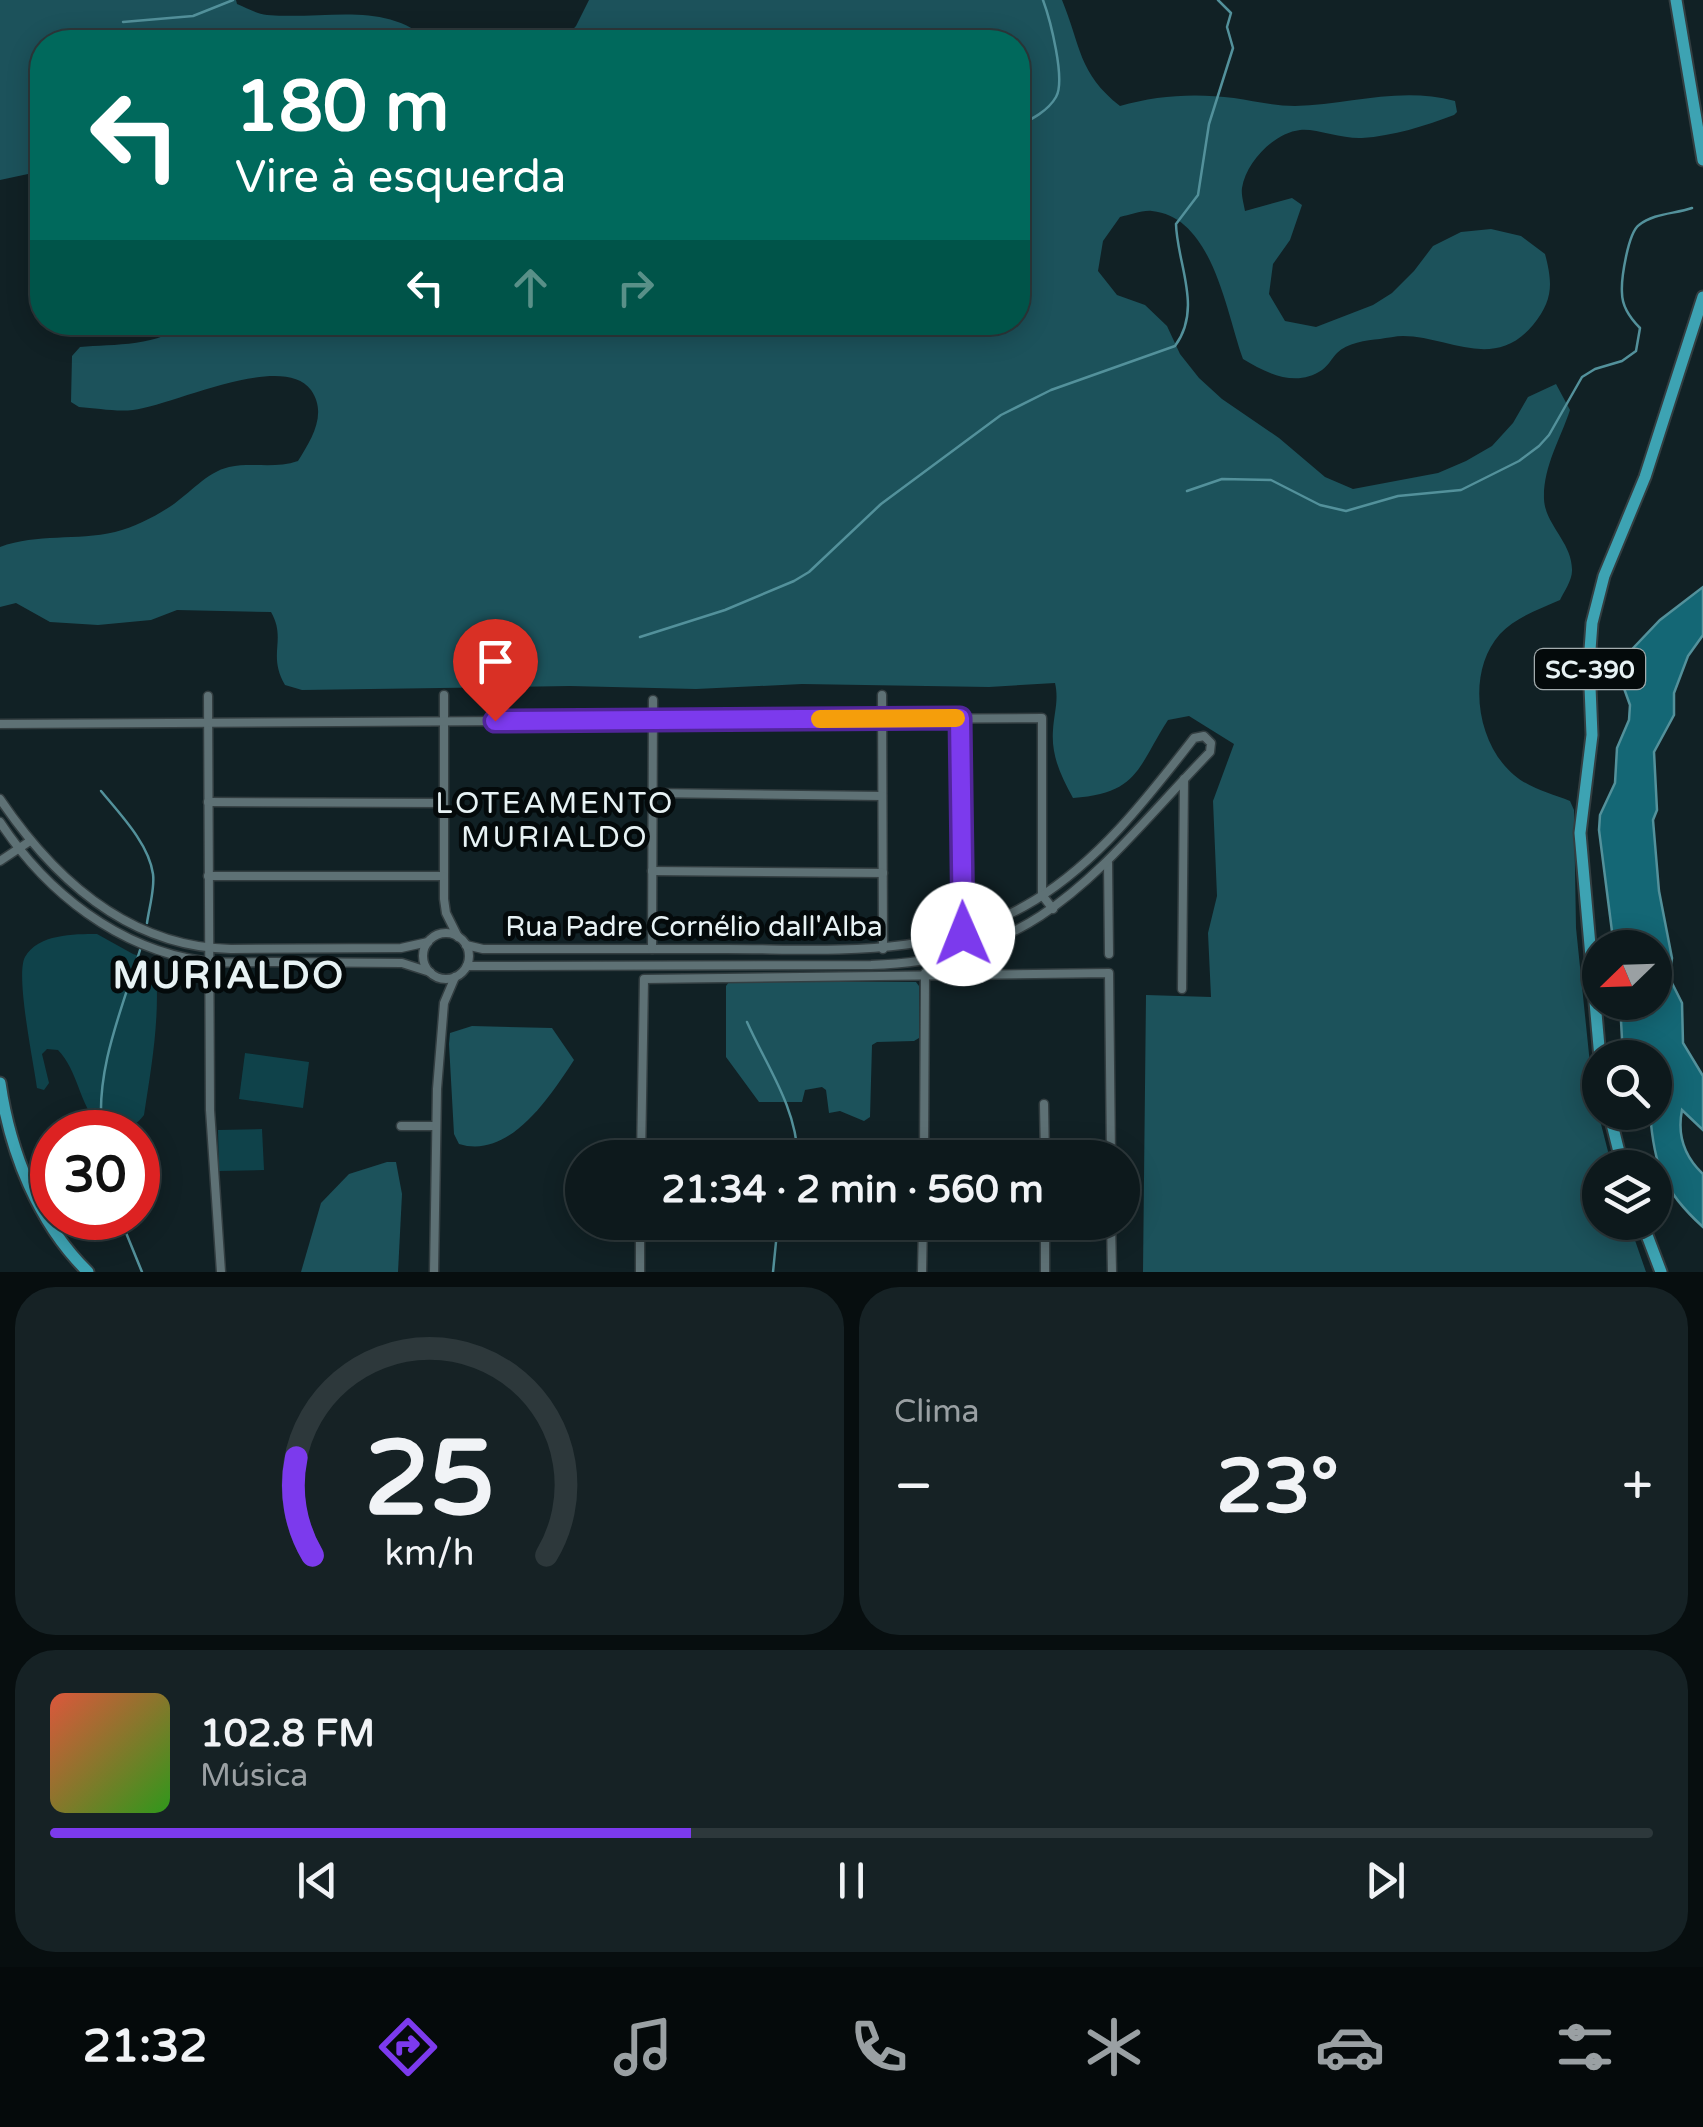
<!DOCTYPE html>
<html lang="pt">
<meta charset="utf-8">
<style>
:root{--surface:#0d191c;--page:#162225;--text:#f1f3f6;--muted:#9aa0a3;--line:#2d383b;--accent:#7c3aed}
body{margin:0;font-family:"Varela Round",sans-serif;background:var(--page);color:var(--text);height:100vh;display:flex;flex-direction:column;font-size:38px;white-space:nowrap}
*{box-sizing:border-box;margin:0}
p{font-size:32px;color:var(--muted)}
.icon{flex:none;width:55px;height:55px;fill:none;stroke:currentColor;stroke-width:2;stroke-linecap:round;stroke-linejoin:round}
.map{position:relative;height:1272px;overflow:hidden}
.panel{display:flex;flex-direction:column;gap:15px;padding:15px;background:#070e0f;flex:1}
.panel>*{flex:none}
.top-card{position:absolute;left:30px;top:30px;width:1000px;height:305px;border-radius:40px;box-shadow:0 5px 25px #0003,0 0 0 2px var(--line);background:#00695c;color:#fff;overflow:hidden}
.needle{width:65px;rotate:247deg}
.controls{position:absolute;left:1582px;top:930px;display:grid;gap:20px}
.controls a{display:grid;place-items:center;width:90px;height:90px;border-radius:50%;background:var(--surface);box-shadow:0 5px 25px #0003,0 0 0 2px var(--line);font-size:50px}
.speed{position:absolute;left:30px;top:1110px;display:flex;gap:20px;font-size:50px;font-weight:700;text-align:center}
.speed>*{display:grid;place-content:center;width:130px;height:130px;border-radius:50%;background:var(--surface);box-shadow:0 5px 25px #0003,0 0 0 2px var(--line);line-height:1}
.speed .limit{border:15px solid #d22;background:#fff;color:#111}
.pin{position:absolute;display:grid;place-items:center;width:85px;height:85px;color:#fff;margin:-102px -42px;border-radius:50% 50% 50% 0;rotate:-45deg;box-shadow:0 0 10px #0007}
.pin .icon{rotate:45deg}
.me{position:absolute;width:110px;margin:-55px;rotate:359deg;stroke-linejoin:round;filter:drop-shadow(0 0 8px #0008)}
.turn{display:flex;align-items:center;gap:35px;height:210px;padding:0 40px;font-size:45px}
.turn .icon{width:130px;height:130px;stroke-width:2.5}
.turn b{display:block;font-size:70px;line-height:85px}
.lanes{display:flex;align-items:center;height:95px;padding:0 40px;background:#0003;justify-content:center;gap:50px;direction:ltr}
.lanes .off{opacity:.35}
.big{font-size:75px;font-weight:700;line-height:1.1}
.panel .card{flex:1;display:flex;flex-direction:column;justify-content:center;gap:15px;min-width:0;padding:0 35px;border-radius:40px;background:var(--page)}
.panel .dial{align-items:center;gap:0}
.dial svg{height:260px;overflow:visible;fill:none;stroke:var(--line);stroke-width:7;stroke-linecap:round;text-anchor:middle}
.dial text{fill:var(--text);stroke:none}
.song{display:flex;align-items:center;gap:30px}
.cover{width:120px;height:120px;border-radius:15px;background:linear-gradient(135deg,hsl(10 70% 55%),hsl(110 70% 35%))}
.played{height:10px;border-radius:5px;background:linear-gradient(90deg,var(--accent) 40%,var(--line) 40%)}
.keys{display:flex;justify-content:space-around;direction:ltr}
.heat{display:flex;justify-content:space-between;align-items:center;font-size:55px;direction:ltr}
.panel .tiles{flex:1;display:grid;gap:15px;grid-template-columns:1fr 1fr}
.card:last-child{grid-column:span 2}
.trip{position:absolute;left:565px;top:1140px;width:575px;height:100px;border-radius:50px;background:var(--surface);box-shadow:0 5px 25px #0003,0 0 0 2px var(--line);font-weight:700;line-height:100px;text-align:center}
.dock{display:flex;height:160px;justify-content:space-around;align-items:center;background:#050a0b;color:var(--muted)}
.dock .icon{width:70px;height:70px}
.dock .current{color:var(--accent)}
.dock b{font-size:45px;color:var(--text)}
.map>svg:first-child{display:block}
.green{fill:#0f424a}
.forest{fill:#1c525b}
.water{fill:#146775;stroke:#53919b;stroke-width:2.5}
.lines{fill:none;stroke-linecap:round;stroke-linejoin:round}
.stream{stroke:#53919b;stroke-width:2.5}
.minor-casing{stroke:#333e41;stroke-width:11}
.primary-casing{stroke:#333e41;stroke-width:15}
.minor{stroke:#5e7175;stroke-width:8}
.primary{stroke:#3da3b3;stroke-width:11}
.route-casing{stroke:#51269a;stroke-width:25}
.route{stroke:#7c3aed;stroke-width:18}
.slow{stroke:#f59e0b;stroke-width:18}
.labels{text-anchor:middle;stroke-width:10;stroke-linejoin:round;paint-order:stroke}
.shield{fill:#040a0b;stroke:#a3acae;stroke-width:2.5}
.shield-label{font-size:25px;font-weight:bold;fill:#e7f2f4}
.street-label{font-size:28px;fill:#e7f2f4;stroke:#040a0b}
.neighbourhood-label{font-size:30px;letter-spacing:2.5px;fill:#e7f2f4;stroke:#040a0b}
.district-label{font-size:38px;font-weight:bold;letter-spacing:2.5px;fill:#e7f2f4;stroke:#040a0b}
</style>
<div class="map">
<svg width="1703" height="1272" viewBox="0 0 1703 1272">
<rect width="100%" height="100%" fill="#112125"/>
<g class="green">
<path d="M97 934 133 954 155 961C161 1013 152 1063 144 1115 133 1130 112 1137 96 1121 79 1102 78 1071 58 1050L47 1049 42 1054 49 1083 44 1090 37 1088C34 1064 15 975 25 957 38 934 74 934 97 934Z"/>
<polygon points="245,1053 309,1062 303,1108 239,1099"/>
<polygon points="262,1129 264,1170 219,1171 218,1130"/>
</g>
<g class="forest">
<path d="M0 0H236L237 4C247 8 257 14 267 15 328 20 385 0 431 42H42V171L0 180Z"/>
<path d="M589 0H1062C1081 46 1078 73 1120 106 1157 95 1196 93 1234 98 1254 101 1274 106 1295 106 1349 105 1399 86 1455 101L1457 112 1454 115C1425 126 1393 136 1362 138 1342 139 1315 128 1300 130 1274 133 1246 162 1242 188 1241 195 1244 205 1245 211L1292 198 1302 205 1290 240 1273 264 1269 294 1285 321 1316 327 1373 305 1392 293 1414 271 1433 246 1461 232 1491 229 1521 236 1545 254C1553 284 1553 300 1533 325 1494 372 1448 336 1403 336 1396 336 1387 338 1380 339 1366 340 1347 343 1337 353 1332 358 1328 366 1322 370 1296 388 1266 373 1243 359 1226 312 1213 217 1152 211 1142 210 1130 215 1120 217L1103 241 1098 271 1117 295 1145 305 1167 326 1180 354 1199 378 1222 399 1279 438 1325 477 1353 489 1438 473 1466 461 1492 446 1513 423 1528 397 1556 384 1570 410C1560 440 1543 467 1544 499 1545 525 1573 543 1572 571 1572 580 1564 592 1560 600 1540 609 1516 617 1500 634 1466 672 1476 743 1514 775 1529 788 1552 794 1570 801L1574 810 1576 928 1593 1093 1612 1167 1600 1168V1222L1629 1223 1646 1272H1143L1146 995 1211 997 1208 933 1217 896 1213 801 1234 744 1189 716 1168 720C1137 768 1139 793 1073 798 1061 776 1051 756 1053 730 1054 713 1059 700 1055 683L989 687 802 684 696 689 570 686 302 690 285 685C267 654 287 640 271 612L177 610 151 620 98 625 50 622 16 603 0 607V547C38 533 76 541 115 532 135 527 154 517 171 506 189 494 207 472 229 467 252 462 275 469 298 461 311 440 328 414 311 390 282 351 171 406 133 410 116 412 96 408 79 407L71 402 72 356 80 347C113 344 162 347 185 322H1018V42H561L576 26Z"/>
<polygon points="729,982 916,982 919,986 919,1038 914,1041 877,1042 872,1045 870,1117 864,1121 840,1111 829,1113 826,1090 822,1087 805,1090 802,1102 759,1102 726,1057 726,986"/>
<path d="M472 1026 552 1028 574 1060C551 1095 510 1160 459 1144L454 1134 449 1044 450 1033Z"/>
<polygon points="387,1162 396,1162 402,1194 398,1272 301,1272 321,1203 349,1174"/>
</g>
<path class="water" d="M1703 587V635L1688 656 1674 693V715L1654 752 1657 810 1653 820 1659 891 1672 958 1669 977 1682 1003 1683 1043 1703 1076V1130L1682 1110C1677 1135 1684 1156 1703 1174V1227C1662 1190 1654 1165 1650 1113L1655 1112V1058L1623 1057 1620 1003 1655 1002V948L1614 947 1599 830 1600 815 1615 783 1617 748 1629 720 1630 705 1617 669 1618 664 1660 620Z"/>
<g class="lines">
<g class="stream">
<polyline points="123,22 193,16 233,0"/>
<path d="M1018 126C1032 119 1048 111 1056 97 1066 80 1050 19 1043 0"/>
<polyline points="353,322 373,335 395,328 400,322"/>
<path d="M1187 491 1222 479 1271 480 1320 505 1346 511 1398 496 1461 490 1519 461 1539 446 1549 435 1582 377 1595 369 1622 361 1636 351 1640 328C1631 319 1622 306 1622 293 1621 279 1628 233 1639 225 1654 213 1675 214 1692 208"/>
<path d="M640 637 725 610 794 581 809 572 881 504 1001 415 1051 390 1175 346C1203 308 1177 264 1176 224L1198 195 1209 124 1233 48 1227 27 1231 13 1218 0"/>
<path d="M101 791C120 814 149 844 153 874 155 889 149 908 147 923"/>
<path d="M747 1022C767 1067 796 1106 798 1158"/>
<path d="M102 1132C95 1070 122 1009 140 950"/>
<polyline points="120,1218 142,1272"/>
<polyline points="773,1272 778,1222"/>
</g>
<g class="minor-casing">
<g id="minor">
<polyline points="444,695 444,899 446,913 458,937"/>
<polyline points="882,695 883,949"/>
<polyline points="208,696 210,1110 221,1272"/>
<polyline points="961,718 963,933"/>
<polyline points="0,724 1042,718 1042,895 1053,909"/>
<polyline points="652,793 882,796"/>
<path d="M0 799C54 879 129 947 231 949L401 948 428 942"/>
<polyline points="208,802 443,803"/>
<path d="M0 822C46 892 118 949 203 961 225 964 249 962 272 962 315 962 359 963 402 963L430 972"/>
<polyline points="0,861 30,841"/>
<polyline points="1108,863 1109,954"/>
<polyline points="652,871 883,873"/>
<polyline points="208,876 443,876"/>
<circle cx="446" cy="956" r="23"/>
<path d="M466 945 483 949C564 949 645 949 726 949 836 949 937 960 1035 900 1100 860 1148 797 1194 738L1204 736 1211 743 1210 752C1101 864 1044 960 871 965L467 966"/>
<polyline points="652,949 653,700"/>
<polyline points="1182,989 1184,779"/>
<polyline points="1044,1104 1045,1158"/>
<polyline points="401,1126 435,1126"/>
<polyline points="641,1158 644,979 1109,973 1111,1158"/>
<polyline points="924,1158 925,973"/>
<polyline points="1045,1222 1045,1272"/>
<polyline points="1111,1222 1112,1272"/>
<polyline points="434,1272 437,1089 444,1003 455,977"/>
<polyline points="640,1272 640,1222"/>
<polyline points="922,1272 923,1222"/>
</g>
</g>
<g class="primary-casing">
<g id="primary">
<polyline points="1676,0 1703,160"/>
<polyline points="1600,1058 1580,833 1592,735 1589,663 1592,623 1604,576 1645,477 1703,297"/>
<path d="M0 1083C10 1152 38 1223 88 1272"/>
<polyline points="1609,1112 1623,1168"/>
<polyline points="1642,1222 1661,1272"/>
</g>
</g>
<use href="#minor" class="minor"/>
<use href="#primary" class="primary"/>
</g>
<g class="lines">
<g class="route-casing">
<polyline id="route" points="495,721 960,718 963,934"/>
</g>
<use href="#route" class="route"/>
<polyline class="slow" points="820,719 956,718"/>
</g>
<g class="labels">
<rect class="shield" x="1535" y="649" width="110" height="40" rx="8"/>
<g class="shield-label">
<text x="1590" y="678">SC-390</text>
</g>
<g class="street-label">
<text x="694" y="936">Rua Padre Cornélio dall'Alba</text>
</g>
<g class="neighbourhood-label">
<text x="555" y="813">LOTEAMENTO<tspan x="555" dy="34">MURIALDO</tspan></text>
</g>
<g class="district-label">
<text x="229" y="988">MURIALDO</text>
</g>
</g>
</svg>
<div class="controls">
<a><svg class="needle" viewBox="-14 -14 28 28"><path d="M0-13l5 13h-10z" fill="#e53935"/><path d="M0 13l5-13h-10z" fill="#9aa0a3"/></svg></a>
<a><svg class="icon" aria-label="search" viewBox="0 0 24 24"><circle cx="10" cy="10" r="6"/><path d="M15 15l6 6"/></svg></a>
<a><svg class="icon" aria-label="layers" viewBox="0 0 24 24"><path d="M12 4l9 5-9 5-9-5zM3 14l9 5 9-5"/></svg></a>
</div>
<div class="speed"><div class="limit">30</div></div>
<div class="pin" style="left:495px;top:721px;background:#d93025"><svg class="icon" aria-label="arrive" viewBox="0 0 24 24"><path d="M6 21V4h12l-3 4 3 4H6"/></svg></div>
<svg class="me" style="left:963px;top:934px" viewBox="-20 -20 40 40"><circle r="19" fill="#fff"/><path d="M0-13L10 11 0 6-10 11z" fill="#7c3aed"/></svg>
<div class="trip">21:34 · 2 min · 560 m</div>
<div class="top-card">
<div class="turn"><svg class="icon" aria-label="left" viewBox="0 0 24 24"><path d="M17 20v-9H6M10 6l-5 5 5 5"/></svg><div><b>180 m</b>Vire à esquerda</div></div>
<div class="lanes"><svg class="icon" aria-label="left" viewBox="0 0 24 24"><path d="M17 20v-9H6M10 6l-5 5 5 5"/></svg><svg class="icon off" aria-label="ahead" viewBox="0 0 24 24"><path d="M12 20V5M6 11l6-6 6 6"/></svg><svg class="icon off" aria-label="right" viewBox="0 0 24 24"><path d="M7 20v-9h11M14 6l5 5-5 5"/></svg></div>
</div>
</div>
<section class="panel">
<div class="tiles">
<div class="card dial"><svg viewBox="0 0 100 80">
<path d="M14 69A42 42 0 1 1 86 69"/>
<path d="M14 69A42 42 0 0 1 9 39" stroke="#7c3aed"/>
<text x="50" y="56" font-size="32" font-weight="700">25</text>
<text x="50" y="72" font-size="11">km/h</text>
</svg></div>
<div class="card"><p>Clima</p>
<div class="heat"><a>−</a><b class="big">23°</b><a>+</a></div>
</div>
<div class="card">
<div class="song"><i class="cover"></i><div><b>102.8 FM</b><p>Música</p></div></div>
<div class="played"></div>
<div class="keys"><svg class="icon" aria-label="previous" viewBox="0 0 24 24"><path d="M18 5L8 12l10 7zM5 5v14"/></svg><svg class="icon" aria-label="pause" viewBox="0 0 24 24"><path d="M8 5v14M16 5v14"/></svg><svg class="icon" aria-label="next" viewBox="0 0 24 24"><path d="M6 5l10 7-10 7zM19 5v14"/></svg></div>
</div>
</div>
</section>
<nav class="dock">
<b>21:32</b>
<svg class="icon current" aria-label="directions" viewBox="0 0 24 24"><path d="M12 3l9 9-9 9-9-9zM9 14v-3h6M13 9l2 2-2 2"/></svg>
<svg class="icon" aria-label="music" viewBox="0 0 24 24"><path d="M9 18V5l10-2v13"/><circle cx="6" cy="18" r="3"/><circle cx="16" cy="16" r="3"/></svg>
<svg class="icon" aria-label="phone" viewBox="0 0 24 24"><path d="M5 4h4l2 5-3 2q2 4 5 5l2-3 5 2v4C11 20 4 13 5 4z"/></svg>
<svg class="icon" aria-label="climate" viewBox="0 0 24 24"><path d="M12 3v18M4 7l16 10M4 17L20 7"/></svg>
<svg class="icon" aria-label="car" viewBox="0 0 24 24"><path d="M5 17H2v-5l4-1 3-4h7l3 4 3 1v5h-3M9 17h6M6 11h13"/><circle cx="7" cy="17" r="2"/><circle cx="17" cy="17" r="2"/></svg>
<svg class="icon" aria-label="filters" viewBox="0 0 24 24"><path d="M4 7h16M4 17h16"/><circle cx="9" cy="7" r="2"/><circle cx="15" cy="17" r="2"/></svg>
</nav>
